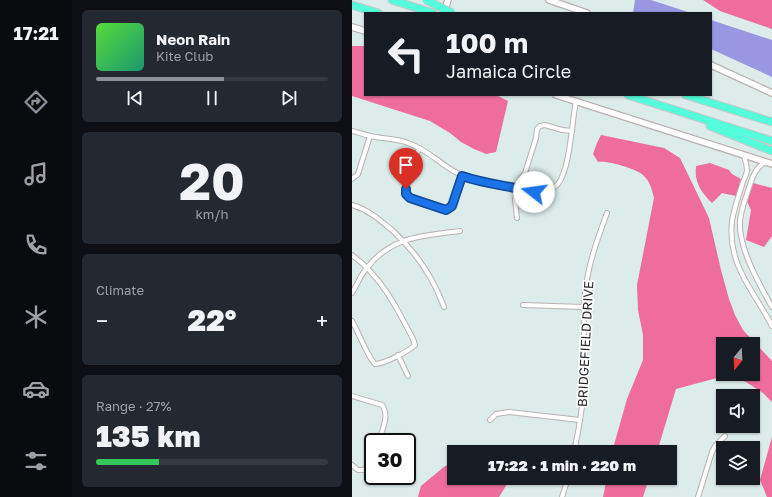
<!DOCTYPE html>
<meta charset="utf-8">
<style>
:root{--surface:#171b24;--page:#242831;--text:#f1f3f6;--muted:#9ea1a6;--line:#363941;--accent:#8c9099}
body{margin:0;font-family:"Golos Text",sans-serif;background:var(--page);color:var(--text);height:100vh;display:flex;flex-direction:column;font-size:15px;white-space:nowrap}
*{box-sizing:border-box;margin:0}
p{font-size:13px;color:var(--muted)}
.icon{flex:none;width:22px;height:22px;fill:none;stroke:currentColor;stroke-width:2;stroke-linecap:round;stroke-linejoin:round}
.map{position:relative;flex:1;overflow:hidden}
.sheet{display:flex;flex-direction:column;gap:10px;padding:10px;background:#0d0f14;width:280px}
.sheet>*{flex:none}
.hud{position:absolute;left:12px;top:12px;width:348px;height:84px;border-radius:0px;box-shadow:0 1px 3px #0004;background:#171b24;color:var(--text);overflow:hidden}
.needle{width:26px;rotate:198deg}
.tools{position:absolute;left:364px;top:337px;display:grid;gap:8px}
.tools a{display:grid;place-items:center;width:44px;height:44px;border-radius:0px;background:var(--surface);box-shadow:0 1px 3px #0004;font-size:20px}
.speed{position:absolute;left:12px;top:433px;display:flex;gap:8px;font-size:20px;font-weight:700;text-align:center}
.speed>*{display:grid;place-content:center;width:52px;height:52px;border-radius:50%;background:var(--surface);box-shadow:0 1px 3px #0004;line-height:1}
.speed .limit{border:2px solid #111;border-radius:6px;background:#fff;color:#111}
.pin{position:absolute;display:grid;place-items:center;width:34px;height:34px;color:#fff;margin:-41px -17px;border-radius:50% 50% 50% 0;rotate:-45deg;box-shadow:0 0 4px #0007}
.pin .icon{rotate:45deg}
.me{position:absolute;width:44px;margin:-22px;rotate:285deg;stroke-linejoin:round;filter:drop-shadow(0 0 3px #0008)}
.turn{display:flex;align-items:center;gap:14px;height:84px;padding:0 16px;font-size:18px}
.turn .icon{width:52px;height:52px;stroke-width:2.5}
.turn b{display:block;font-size:28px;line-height:34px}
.big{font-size:30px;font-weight:800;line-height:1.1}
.sheet .card{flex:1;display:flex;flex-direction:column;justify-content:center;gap:6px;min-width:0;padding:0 14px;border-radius:6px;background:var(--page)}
.sheet .dial{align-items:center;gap:0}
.dial b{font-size:52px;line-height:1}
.song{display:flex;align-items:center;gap:12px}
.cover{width:48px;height:48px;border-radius:6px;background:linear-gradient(135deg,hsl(110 70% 55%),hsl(160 70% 35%))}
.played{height:4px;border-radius:2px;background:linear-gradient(90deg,var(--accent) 55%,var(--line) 55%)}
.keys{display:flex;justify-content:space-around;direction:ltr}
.heat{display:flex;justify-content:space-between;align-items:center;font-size:22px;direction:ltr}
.charge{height:6px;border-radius:3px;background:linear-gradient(90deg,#34c759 27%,var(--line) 0)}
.trip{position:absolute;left:95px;top:445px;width:230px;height:40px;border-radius:0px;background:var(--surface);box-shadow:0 1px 3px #0004;font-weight:800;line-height:40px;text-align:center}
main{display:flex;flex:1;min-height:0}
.tab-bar{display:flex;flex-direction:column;width:72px;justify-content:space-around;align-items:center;background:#090b0e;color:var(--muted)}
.tab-bar .icon{width:28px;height:28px}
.tab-bar .current{color:var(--accent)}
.tab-bar b{font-size:18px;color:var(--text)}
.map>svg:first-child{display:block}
.green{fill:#9997e2}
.water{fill:#ee6d9d;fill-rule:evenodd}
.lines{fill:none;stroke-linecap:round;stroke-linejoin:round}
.street-casing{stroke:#bdb1af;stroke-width:6}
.secondary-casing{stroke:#bdb1af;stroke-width:8}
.highway-casing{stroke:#c7c7c7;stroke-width:9}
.street{stroke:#fff;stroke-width:4}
.secondary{stroke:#fff;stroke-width:5.5}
.highway{stroke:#54fedb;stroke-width:7}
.highway-bridge-casing{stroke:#c7c7c7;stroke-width:9;stroke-linecap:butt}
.highway-bridge{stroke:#54fedb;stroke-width:7}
.route-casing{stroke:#114b97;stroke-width:10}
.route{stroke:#1a73e8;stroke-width:7}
.labels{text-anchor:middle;stroke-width:3.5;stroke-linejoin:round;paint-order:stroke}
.street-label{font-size:13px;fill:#292929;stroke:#fff}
</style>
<main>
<nav class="tab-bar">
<b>17:21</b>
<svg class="icon current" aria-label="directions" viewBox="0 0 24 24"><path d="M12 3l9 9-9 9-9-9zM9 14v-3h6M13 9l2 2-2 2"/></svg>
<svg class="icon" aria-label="music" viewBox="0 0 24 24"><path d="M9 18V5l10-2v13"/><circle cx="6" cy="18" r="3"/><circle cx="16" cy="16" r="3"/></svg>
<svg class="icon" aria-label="phone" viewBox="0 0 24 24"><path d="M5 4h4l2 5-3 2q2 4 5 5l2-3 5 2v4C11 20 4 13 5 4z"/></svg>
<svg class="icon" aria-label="climate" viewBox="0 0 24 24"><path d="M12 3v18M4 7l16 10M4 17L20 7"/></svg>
<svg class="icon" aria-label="car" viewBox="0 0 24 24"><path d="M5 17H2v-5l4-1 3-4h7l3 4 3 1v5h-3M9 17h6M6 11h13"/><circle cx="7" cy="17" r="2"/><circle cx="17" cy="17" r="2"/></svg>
<svg class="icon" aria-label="filters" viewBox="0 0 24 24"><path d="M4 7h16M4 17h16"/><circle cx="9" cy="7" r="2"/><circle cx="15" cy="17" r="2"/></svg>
</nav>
<section class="sheet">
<div class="card">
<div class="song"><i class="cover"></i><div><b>Neon Rain</b><p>Kite Club</p></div></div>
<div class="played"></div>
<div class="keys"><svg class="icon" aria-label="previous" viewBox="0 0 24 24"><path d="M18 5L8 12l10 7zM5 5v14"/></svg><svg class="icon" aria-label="pause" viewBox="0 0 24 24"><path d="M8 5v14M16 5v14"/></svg><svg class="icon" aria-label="next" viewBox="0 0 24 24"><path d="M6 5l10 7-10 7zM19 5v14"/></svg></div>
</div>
<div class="card dial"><b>20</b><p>km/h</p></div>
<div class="card"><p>Climate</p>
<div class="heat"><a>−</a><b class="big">22°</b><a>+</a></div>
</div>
<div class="card"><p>Range · 27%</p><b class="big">135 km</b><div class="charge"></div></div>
</section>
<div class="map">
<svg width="420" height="497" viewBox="0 0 420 497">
<rect width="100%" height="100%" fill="#dbecea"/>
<g class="green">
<polygon points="283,0 299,0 339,13 281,13"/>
<polygon points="359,20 420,40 420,77 359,49"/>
</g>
<g class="water">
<polygon points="351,0 420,0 420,29 368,11"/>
<polygon points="0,46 13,46 13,95 144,95 156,101 144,152 134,154 122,149 109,142 98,133 78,121 0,96"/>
<path d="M249 135 312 148 328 158 357 218 369 270 377 299 383 315 391 330 420 361V402L411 393 394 382 376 375 324 389 305 452H260L275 399 291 360V335L286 310 285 285 302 198C300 190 298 181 291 175 285 169 255 160 246 162L241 154 245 143ZM371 344H401V374H371Z"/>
<path d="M358 163 377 170 380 174 389 179 384 196 370 193 360 203C349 192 342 182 344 166Z"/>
<polygon points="401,183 420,188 420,236 412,247 394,240 399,210 395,201"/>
<polygon points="420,437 420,497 415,497 408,480"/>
<polygon points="102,464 102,478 156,478 157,481 147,497 66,497 69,486 93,466"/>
<polygon points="255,478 297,478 291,497 251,497"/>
</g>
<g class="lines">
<g class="street-casing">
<g id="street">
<path d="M0 131C8 133 16 136 24 137 35 139 46 139 56 143 75 149 88 164 105 173 124 183 144 183 164 188 172 189 179 193 187 193 194 192 201 189 206 184 218 169 220 121 224 101"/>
<polyline points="67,148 54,189 54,194 56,197 92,210 96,209 100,206 110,175"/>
<path d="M392 156C393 160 395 165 395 171 394 176 391 181 390 185 386 197 382 209 380 221 375 265 402 291 420 326"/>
<path d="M413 162C402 169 400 179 396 191 393 200 389 210 388 221 386 247 407 284 420 307"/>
<polyline points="0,179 6,174 18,136"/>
<path d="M0 205C17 210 28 220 41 231 65 253 81 277 92 307"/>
<polyline points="165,218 163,200 165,188 167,181 173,173 184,138 185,129 188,126 193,125 210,130 220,131"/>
<path d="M0 255C29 276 45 308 61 339L63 345C57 351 32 364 23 364 15 356 7 333 0 321"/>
<path d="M0 293C5 285 8 276 14 269 39 236 71 236 108 231"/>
<polyline points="171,305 231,307"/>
<polyline points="46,355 56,376"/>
<path d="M0 396 30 405C38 415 30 431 26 442"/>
<polyline points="138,420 144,414 157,412 228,420"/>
<path d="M222 452C228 425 232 397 233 370 233 344 230 319 233 293 236 265 245 240 255 213"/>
<path d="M0 465 6 470C16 471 18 465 21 457"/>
<polyline points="210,497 216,478"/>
<polyline points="346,497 360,452 363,446 373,436"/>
</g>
</g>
<g class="secondary-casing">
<g id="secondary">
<polyline points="197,0 235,13"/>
<polyline points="92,13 96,0"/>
<polyline points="0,27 13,31"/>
<polyline points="359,65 420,93"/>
<polyline points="204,95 420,164"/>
</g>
</g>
<g class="highway-casing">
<g id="highway">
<polyline points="40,0 81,13"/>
<polyline points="0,5 26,13"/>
<polyline points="276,95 420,141"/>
<polyline points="334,95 420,122"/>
<polyline points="358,126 420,151"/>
</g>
</g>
<use href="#street" class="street"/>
<use href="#secondary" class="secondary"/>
<use href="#highway" class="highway"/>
<g class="highway-bridge-casing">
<polyline id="highway-bridge" points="74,0 100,13"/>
</g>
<use href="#highway-bridge" class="highway-bridge"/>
</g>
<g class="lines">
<g class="route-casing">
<path id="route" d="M54 189V194L58 198 94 210 100 206 110 176C133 184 158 186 182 192"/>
</g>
<use href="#route" class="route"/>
</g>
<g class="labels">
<g class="street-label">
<text transform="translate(233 344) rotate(-87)" y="5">BRIDGEFIELD DRIVE</text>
</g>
</g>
</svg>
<div class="tools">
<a><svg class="needle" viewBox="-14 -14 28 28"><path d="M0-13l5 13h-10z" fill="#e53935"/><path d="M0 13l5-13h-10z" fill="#9ea1a6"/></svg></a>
<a><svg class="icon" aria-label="sound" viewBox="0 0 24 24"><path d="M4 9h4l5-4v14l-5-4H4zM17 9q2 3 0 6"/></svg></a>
<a><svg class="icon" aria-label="layers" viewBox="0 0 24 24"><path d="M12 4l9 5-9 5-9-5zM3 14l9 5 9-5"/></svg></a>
</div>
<div class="speed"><div class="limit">30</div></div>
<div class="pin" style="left:54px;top:189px;background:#d93025"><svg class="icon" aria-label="arrive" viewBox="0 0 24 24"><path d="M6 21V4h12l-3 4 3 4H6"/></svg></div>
<svg class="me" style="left:182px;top:192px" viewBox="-20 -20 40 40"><circle r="19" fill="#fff"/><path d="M0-13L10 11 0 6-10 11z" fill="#1a73e8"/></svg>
<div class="trip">17:22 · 1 min · 220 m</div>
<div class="hud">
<div class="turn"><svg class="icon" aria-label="left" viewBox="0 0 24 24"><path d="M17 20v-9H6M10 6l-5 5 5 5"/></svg><div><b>100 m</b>Jamaica Circle</div></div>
</div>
</div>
</main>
